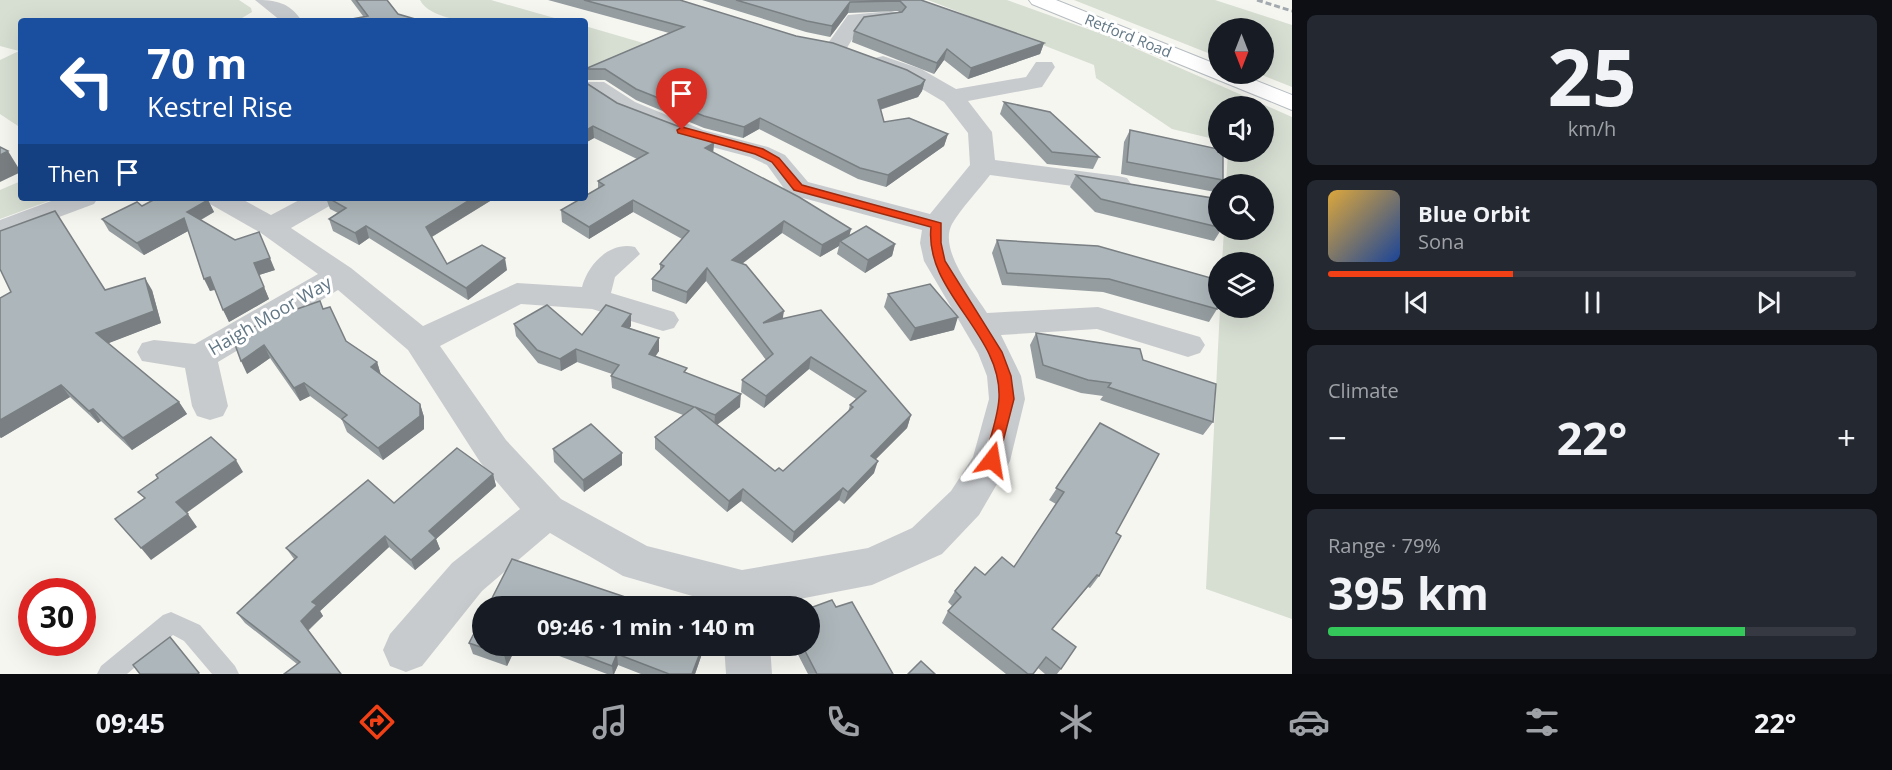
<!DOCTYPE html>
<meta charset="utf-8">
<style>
:root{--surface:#171b24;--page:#242831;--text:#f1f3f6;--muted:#9ea1a6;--line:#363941;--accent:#f14016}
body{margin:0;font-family:"Open Sans",sans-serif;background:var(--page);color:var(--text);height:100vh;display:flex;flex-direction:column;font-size:22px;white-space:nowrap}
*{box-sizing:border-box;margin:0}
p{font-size:20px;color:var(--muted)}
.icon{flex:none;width:33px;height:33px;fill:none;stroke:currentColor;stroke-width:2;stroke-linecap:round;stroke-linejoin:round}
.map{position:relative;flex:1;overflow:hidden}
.sheet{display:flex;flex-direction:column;gap:15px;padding:15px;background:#0d0f14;width:600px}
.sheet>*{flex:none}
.hud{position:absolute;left:18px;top:18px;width:570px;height:183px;border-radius:6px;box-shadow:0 6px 24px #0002;background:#1a4fa0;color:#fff;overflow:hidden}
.needle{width:39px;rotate:180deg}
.fabs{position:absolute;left:1208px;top:18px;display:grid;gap:12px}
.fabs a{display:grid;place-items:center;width:66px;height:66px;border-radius:50%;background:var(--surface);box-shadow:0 6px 24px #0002;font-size:30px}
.speed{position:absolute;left:18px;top:578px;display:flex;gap:12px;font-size:30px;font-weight:700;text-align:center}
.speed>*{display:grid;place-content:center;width:78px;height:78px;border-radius:50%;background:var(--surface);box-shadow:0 6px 24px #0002;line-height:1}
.speed .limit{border:9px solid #d22;background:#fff;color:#111}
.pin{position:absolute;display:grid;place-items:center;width:51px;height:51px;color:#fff;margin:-62px -26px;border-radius:50% 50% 50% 0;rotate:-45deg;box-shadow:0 0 6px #0007}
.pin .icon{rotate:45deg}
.me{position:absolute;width:66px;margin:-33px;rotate:14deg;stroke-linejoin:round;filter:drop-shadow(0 0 4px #0008)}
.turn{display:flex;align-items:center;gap:21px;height:126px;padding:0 30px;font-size:27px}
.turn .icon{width:78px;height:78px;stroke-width:2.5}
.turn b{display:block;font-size:42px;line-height:51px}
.then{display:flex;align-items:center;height:57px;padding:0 30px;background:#0003;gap:12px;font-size:22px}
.big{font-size:45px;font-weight:700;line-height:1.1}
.sheet .card{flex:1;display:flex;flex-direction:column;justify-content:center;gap:9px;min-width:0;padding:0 21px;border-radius:9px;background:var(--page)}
.sheet .dial{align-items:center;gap:0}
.dial b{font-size:78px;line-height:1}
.song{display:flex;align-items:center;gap:18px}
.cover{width:72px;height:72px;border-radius:9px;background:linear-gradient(135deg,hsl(40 70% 55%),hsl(220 70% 35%))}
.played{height:6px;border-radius:3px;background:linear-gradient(90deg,var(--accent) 35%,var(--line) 35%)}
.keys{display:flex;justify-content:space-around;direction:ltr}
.heat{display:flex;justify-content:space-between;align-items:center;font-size:33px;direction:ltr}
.charge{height:9px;border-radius:4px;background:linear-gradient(90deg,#34c759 79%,var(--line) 0)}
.trip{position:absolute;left:472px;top:596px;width:348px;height:60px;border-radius:30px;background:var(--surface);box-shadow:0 6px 24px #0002;font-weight:700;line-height:60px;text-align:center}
.tab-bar{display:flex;height:96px;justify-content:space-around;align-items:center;background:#090b0e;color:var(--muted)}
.tab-bar .icon{width:42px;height:42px}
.tab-bar .on{color:var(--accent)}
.tab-bar b{font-size:27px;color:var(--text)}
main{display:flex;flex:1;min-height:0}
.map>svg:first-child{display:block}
.green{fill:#d7ded2}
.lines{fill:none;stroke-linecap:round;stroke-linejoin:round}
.secondary-casing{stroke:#b7bdc1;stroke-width:2}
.service{fill:#c8cbce;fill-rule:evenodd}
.minor{fill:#c8cbce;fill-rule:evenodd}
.secondary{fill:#fff;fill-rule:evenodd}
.rail{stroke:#a3aaaf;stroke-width:3;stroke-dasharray:6 3;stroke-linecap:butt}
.wall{fill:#959da0}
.shaded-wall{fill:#797f82}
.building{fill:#adb6ba;stroke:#797f82;stroke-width:1.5}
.route{fill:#f14016;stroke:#9d2a0e;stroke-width:1.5}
.labels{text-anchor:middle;stroke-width:6;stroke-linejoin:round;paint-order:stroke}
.far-street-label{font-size:15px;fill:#627785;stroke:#fff}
.street-label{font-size:18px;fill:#627785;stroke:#fff}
</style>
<main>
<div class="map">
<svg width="1292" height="674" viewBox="0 0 1292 674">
<rect width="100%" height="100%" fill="#f6f6f1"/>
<g class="green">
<polygon points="0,0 239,0 251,8 252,12 237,21 21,21 21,128 0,114 0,60 19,51 0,46"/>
<path d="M420 0H491L565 21C532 21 437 32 420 0Z"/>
<polygon points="928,0 1007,0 1107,36 1292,117 1292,619 1206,589 1220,308 1263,308 1263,262 1222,262 1224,230 1263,230 1263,184 1226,184 1228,152 1263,152 1263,106 1218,106 1218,140 1172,129 1096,78 1094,65"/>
<polygon points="1074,0 1215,0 1292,25 1292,87 1259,74 1263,74 1263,28 1218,28 1218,57"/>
<polygon points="585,26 664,49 585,68"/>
<polygon points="21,181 21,198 57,198 0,219 0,190"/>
</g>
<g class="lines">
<g class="secondary-casing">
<polygon id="secondary" points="1029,0 1056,0 1218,65 1218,74 1239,74 1292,95 1292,110 1032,4"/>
</g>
<polygon class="service" points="171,612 200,625 235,666 239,674 212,674 184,641 173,635 127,674 97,674 101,666 163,615"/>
<g class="minor">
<path d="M255 0C276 0 289 2 302 21H281Z"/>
<polygon points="891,11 898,13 901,17 898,21 861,25 845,51 829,51 826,46 848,15"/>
<path d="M883 56 921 69 956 89 1026 77 1036 62H1052L1055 67 1042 87 968 101 992 132 995 160 1118 176 1127 178 1131 184 1127 190 1118 192 990 175C978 191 962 207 952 224 938 250 974 292 987 313L1098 307 1200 337 1205 345 1200 353 1188 357 1097 329 1001 335 1021 376 1025 399 1010 461 1004 472 979 515 942 554 872 585 763 606H727L623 576 550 533 482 591 422 666 406 672 390 666 383 650 390 634 452 563 520 509 480 462 408 350 338 290 218 362 228 406 223 416 210 420 197 416 192 406 185 368 142 361 137 352 142 343 154 340 195 344 318 274 261 233 210 204 206 198H240L271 215 303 198H337L333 204 291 228 351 268 423 326 517 283 582 287C588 264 610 241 635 247L640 254 615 277 611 293 674 312 679 320 674 328 663 331 592 309 521 304 440 346 506 440 561 499 647 546 742 570 868 548 912 528 951 491 973 457 989 399 987 376 978 353 924 261 920 243 922 230 788 194 767 165 750 157 685 140 619 112 588 92 585 86 588 82H604L635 102 703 130 768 147 785 155 808 182 930 214 970 165 968 133 944 102 905 79 875 68 872 63 875 58Z"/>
<polygon points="59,198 98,198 94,204 0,239 0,220"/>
<polygon points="724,645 770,645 772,674 726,674"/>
</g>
<use href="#secondary" class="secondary"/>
<polyline class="rail" points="1257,0 1292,11"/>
</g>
<g class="wall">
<polygon points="351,0 387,0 398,14 363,16"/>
<polygon points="548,0 680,0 925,80 922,91 918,97 880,110 884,122 948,134 944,146 886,187 858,179 759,129 743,138 704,128 636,100 605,80 588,80 586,82 617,103 714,143 713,152 851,229 849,236 895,244 892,256 865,273 837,254 839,246 820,257 782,233 742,264 783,318 911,415 907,428 876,459 874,473 844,504 839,500 792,543 741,501 727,512 655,449 655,437 683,415 612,388 611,376 612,374 577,362 561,371 538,363 516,336 514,324 582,335 631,314 631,326 629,328 659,338 659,351 655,356 687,373 740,407 717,425 775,471 783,471 848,412 850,405 856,399 809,369 764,408 741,392 742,380 766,360 706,281 686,304 652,291 652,279 660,270 660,264 682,239 633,212 589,239 562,222 561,210 598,189 598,181 637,159 594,138 585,143 585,69 669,33"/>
<polygon points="702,0 921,0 1044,43 1040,54 968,79 944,60 934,74 852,42 854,31 899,12 898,11 848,13 830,37 806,32"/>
<polygon points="1004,102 1099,157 1093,169 1047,164 1000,114"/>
<polygon points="1130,130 1223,180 1220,184 1218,184 1218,188 1215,192 1121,174 1124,142"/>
<polygon points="1076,175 1218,199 1218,230 1221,230 1214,241 1095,212 1070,187"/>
<polygon points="326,198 495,198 432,237 447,264 507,270 468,300 369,238 359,245 333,231 329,219 338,213 330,209"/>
<polygon points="208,200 214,212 201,220 275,270 259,275 269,299 229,322 215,290 210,291 188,231 144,255 109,231 102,219 142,206"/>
<polygon points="997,240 1217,309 1209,322 1103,292 1002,285 992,253"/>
<polygon points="105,290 152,290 161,323 108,343 179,402 187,414 132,450 101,421 98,423 70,397 1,438 0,437 0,298"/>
<polygon points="888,294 954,330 910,341 884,307"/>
<polygon points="323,309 346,341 377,362 381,375 420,404 424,417 424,429 383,460 347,432 342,420 310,396 300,401 270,358 247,374 277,316"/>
<polygon points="1036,333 1143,360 1213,422 1203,435 1100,400 1103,396 1081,393 1036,378 1030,345"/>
<polygon points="1100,423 1116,533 1099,576 1090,588 1088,587 1052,629 1061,669 1057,674 1045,674 1038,668 1033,674 1006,674 942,623 948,611 952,606 948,602 955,591 985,575 1014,567 1056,504 1049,500"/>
<polygon points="553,449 622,453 622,465 584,492 554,462"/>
<polygon points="493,474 496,486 436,539 440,549 415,570 389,547 320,611 323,616 308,631 341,674 297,664 245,623 237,613 294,559 286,548 394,503"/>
<polygon points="836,607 893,674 808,674 793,645 810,645"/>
<polygon points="469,643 483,645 517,645 507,666 473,654"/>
<polygon points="530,645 705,645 695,674 641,674 618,665 614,674 607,674"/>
</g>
<g class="shaded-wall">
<polygon points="850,2 848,13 830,37 832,26"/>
<polygon points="1044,43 1040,54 968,79 971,68"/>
<polygon points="947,49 944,60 934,74 937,63"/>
<polygon points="587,69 588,80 585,83 585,71"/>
<polygon points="925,80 922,91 918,97 875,111 878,100"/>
<polygon points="760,118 759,129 743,138 744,127"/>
<polygon points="593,126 594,138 585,143 585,131"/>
<polygon points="948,134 944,146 886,187 888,175"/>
<polygon points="714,143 713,154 705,148"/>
<polygon points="8,151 21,172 0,182 0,155"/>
<polygon points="473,198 495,198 428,239 426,227"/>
<polygon points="208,200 214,212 193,224 187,212"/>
<polygon points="633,200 633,212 589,239 589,227"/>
<polygon points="184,218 190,230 144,255 137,243"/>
<polygon points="784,221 782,233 731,272 732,260"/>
<polygon points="366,226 369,238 359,245 355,233"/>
<polygon points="851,229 848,241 840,241 839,246 820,257 822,245"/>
<polygon points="895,244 892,256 865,273 868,260"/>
<polygon points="270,258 275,270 259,275 254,263"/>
<polygon points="505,258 507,270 468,300 466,288"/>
<polygon points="707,268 706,281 686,304 687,292"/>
<polygon points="210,277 216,289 210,291 204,279"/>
<polygon points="145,278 152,290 161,323 104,345 96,333"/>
<polygon points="264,287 269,299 229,322 223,310"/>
<polygon points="784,311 782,323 763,323"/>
<polygon points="631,314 631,326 622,338 622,326"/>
<polygon points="958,317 954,330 910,341 915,328"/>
<polygon points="659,338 659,351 649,366 649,354"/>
<polygon points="264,345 270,358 247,374 241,361"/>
<polygon points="576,349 577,362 561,371 560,359"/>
<polygon points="811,357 809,369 764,408 766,396"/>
<polygon points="377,362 381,375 371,367"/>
<polygon points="304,383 310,396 300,401 294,388"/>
<polygon points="61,385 70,397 1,438 0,437 0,420"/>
<polygon points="741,394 740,407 714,427 715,415"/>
<polygon points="179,402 187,414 132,450 123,438"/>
<polygon points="420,404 424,417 424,429 383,460 378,448"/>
<polygon points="93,409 101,421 98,423 89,411"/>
<polygon points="911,415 907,428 867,468 871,456"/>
<polygon points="622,453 622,465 584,492 583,480"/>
<polygon points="236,460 243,472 185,514 176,502"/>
<polygon points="878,461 874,473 844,504 848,492"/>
<polygon points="493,474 496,486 436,539 440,549 415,570 411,560 429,531"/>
<polygon points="843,488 839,500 792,543 794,532"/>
<polygon points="743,489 741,501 727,512 729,501"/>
<polygon points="188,514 197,527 151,560 141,548"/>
<polygon points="385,536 389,547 320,611 323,616 307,631 301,621 312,602"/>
<polygon points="509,645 517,645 507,666 504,655"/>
<polygon points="703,645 705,645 695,674 692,674"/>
<polygon points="617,654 618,665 614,674 613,674 612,666"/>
</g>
<g class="building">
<polygon points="356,0 387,0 398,14 422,21 341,21 368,16"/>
<polygon points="584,0 680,0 796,36 833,43 907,70 925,80 921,85 878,100 884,122 909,118 948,134 888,175 860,168 760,118 744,127 704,116 636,89 605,69 587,69 585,71 585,69 684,27"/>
<polygon points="736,0 921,0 1044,43 971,68 947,49 937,63 854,31 864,17 902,12 906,7 900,1 850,2 832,26 807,21"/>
<polygon points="585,80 586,83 617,103 701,135 714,143 705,148 799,197 851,229 822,245 784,221 732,260 746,265 784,311 763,323 821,310 911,415 871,456 878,461 848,492 843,488 794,532 743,489 729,501 655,437 694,407 611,376 619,365 576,349 560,359 537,350 514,324 547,305 582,335 606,305 631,314 622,326 659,338 649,354 687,368 684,372 741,394 715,415 695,407 775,471 779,468 783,471 853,407 850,405 866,391 811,357 766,396 742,380 773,354 707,268 687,292 652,279 664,266 660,264 689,231 633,200 589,227 561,210 582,198 585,198 585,196 604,185 598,181 648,153 593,126 585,131"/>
<polygon points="1004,102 1050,112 1099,157 1052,152"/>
<polygon points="1130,130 1218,149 1218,152 1223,152 1223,180 1127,162"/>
<polygon points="0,147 8,151 0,155"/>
<polygon points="1076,175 1218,199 1218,227 1101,199"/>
<polygon points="157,198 205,198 208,200 187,212 235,240 259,232 270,258 254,263 264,287 223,310 210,277 204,279 184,218 137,243 102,219 137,202 142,206"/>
<polygon points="328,198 473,198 426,227 447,264 482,245 505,258 466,288 366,226 355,233 329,219 346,208"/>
<polygon points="55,211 105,290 145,278 154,311 96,333 179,402 123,438 93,409 89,411 61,385 0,420 0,298 11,292 0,269 0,231"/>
<polygon points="866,226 895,244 868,260 840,241"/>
<polygon points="997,240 1098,246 1218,280 1217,309 1109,279 1007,273"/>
<polygon points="930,284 958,317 915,328 888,294"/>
<polygon points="320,301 323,309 330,307 346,341 377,362 371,367 420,404 420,416 378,448 342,419 347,415 304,383 294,388 264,345 241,361 233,339 276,314 277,316"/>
<polygon points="1036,333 1140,349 1143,360 1216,384 1213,422 1108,387 1111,383 1088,380 1043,365"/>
<polygon points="1100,423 1159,454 1116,533 1121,536 1099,576 1097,575 1052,629 1076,647 1061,669 1046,657 1033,674 1028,674 948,611 961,597 955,591 975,567 985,575 1002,557 1014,567 1064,492 1056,488"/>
<polygon points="591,424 622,453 583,480 553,449"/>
<polygon points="211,437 236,460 176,502 188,514 141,548 115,519 145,498 138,492 158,478 156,475"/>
<polygon points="457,448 493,474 429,531 436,538 411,560 385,536 312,602 317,605 301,621 341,674 284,674 300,662 237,613 297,557 286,548 368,480 394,503"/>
<polygon points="512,559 652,606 488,606"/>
<polygon points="832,600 836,607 852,602 893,674 817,674 802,645 810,645 810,608"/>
<polygon points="483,616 483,645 509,645 504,655 469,643"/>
<polygon points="170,637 199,673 198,674 140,674 133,665"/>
<polygon points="557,645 703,645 692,674 669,674 617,654 612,666"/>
<polygon points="921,661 935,674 908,674"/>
</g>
<path class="route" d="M682 127 763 149 779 158 802 185 941 223V243L945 261 1002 352 1011 376 1014 399 997 465 992 467 984 460C989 441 998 418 999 398 1002 333 924 292 931 227L794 190 772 162 755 154 678 133 677 130Z"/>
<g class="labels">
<g class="far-street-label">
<text transform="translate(1128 36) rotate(22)" y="5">Retford Road</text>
</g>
<g class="street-label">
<text transform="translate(270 316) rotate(-30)" y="6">Haigh Moor Way</text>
</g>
</g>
</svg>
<div class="fabs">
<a><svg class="needle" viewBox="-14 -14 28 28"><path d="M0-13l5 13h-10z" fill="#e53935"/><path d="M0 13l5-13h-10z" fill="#9ea1a6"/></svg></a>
<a><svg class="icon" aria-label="sound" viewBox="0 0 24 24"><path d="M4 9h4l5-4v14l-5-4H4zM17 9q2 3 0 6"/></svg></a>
<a><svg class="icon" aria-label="search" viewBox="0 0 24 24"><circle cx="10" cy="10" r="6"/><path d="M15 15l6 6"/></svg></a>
<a><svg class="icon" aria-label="layers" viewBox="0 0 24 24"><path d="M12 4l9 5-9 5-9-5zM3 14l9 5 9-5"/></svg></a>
</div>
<div class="speed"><div class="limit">30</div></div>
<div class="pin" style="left:682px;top:130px;background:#d93025"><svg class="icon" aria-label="arrive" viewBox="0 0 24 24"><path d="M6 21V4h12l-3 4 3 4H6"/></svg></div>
<svg class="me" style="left:992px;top:460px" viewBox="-20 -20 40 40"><path d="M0-17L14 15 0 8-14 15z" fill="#f14016" stroke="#fff" stroke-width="4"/></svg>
<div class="trip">09:46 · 1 min · 140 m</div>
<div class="hud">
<div class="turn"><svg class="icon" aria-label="left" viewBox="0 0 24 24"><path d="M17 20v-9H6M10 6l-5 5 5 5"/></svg><div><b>70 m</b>Kestrel Rise</div></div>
<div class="then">Then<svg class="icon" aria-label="arrive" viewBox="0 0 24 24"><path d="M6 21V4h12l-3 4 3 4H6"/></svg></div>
</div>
</div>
<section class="sheet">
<div class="card dial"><b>25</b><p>km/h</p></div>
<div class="card">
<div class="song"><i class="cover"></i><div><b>Blue Orbit</b><p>Sona</p></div></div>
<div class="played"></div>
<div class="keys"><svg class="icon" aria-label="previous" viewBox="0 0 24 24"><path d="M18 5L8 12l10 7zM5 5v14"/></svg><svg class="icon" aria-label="pause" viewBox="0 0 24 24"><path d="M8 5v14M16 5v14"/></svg><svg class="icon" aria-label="next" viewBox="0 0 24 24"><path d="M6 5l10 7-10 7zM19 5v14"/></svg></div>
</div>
<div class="card"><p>Climate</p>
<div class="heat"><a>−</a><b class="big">22°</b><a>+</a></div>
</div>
<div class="card"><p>Range · 79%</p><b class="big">395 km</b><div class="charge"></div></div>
</section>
</main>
<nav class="tab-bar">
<b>09:45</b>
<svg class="icon on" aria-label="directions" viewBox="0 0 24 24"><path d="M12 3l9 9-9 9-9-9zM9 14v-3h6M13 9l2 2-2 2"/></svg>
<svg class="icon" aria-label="music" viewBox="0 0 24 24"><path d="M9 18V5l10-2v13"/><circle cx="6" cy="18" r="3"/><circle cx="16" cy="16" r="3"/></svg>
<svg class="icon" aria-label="phone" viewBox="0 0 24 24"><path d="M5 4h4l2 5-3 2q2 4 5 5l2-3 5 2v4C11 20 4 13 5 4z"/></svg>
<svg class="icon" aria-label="climate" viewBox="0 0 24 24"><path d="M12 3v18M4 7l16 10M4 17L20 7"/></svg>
<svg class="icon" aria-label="car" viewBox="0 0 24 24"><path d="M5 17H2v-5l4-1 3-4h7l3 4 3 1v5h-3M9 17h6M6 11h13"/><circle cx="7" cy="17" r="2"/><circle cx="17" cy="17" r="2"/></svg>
<svg class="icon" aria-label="filters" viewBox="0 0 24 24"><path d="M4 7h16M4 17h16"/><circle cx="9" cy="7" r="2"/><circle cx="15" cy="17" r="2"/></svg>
<b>22°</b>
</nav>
